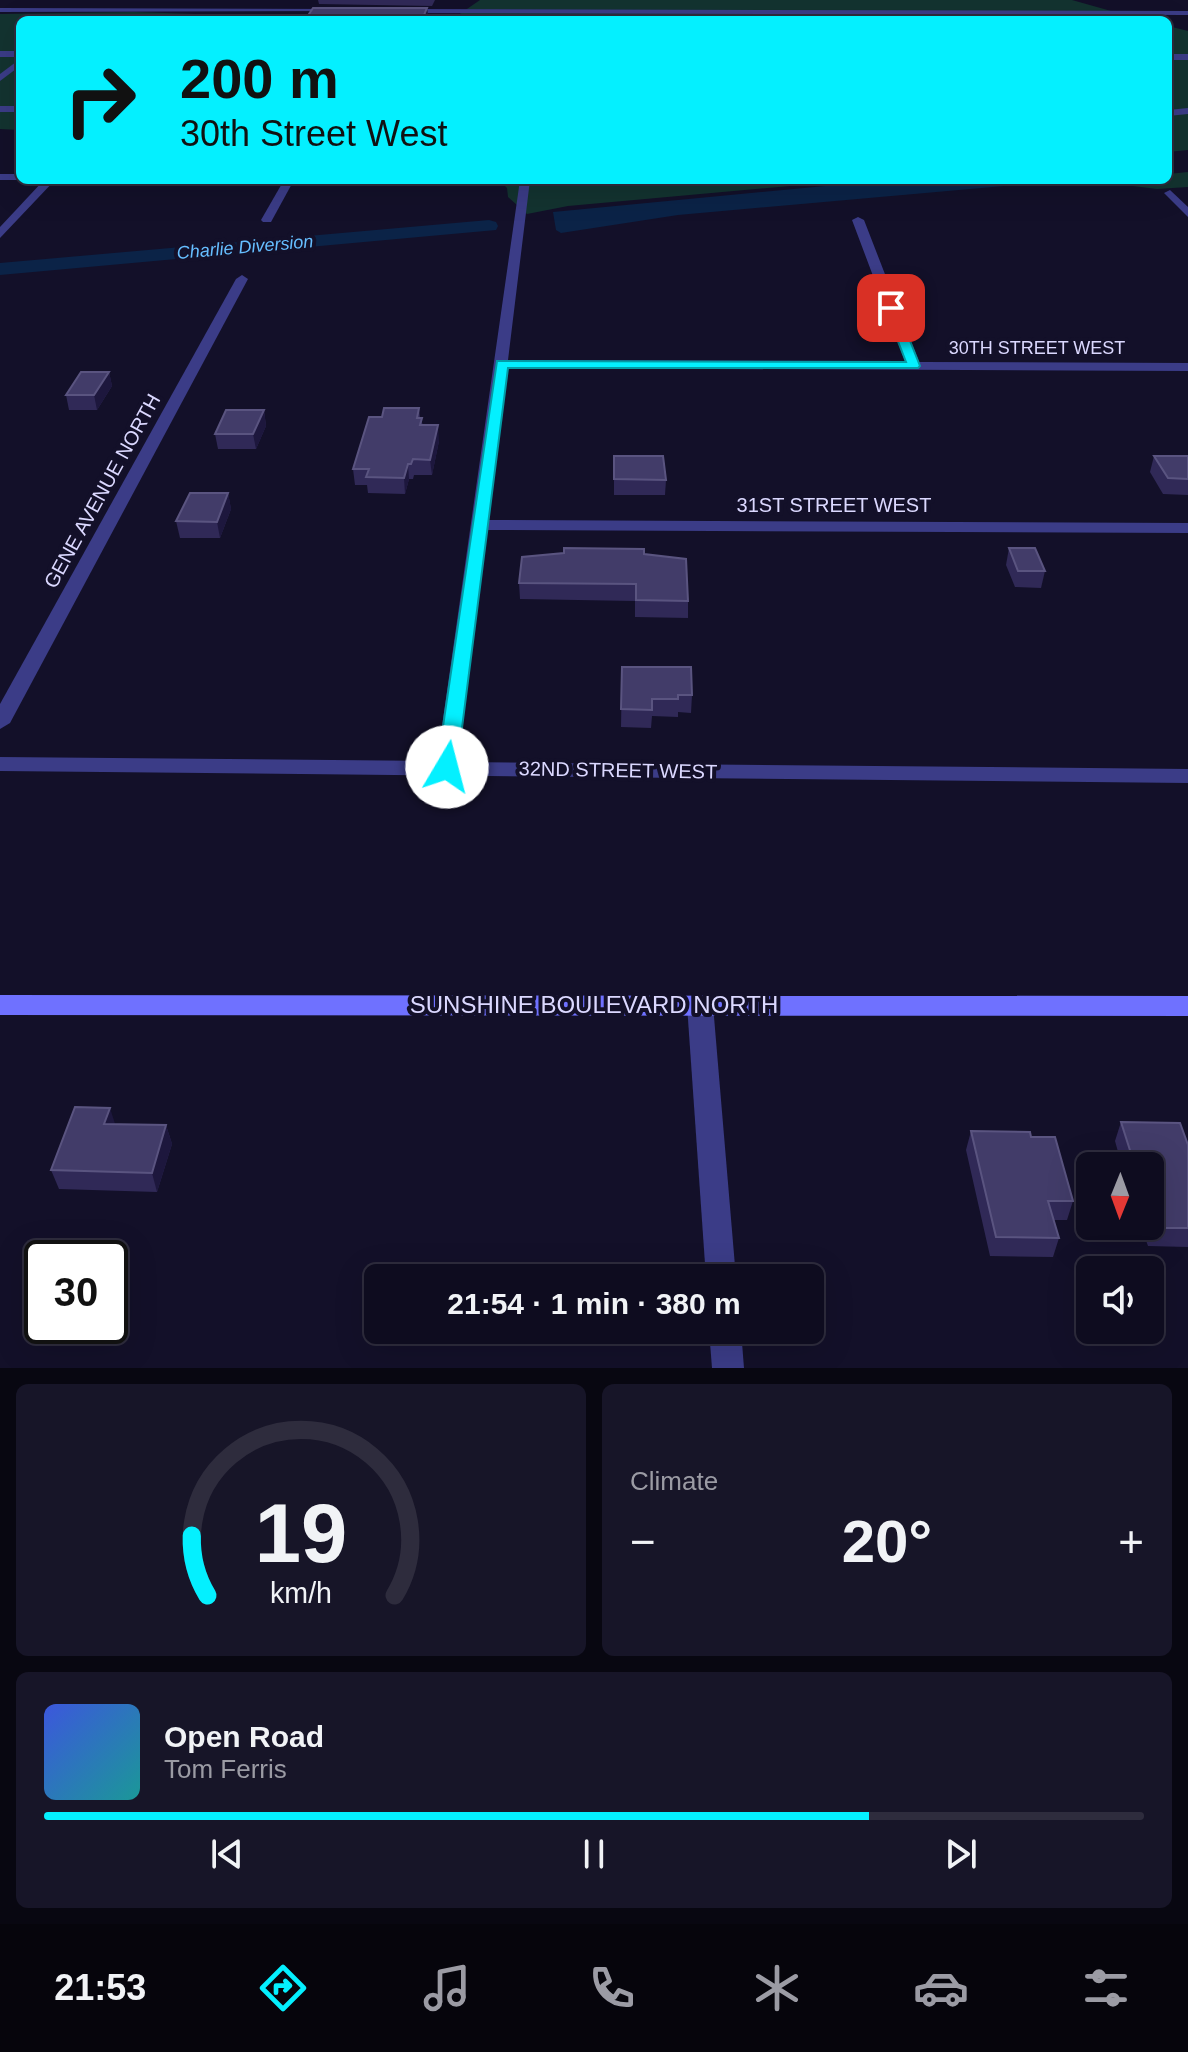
<!DOCTYPE html>
<meta charset="utf-8">
<style>
:root{--surface:#0e0c1f;--page:#171528;--text:#f1f3f6;--muted:#9b9ba4;--line:#2e2c3d;--accent:#04f0ff}
body{margin:0;font-family:Arial,sans-serif;background:var(--page);color:var(--text);height:100vh;display:flex;flex-direction:column;font-size:30px;white-space:nowrap}
*{box-sizing:border-box;margin:0}
p{font-size:26px;color:var(--muted)}
.icon{flex:none;width:44px;height:44px;fill:none;stroke:currentColor;stroke-width:2;stroke-linecap:round;stroke-linejoin:round}
.map{position:relative;height:1368px;overflow:hidden}
.side{display:flex;flex-direction:column;gap:16px;padding:16px;background:#080711;flex:1}
.side>*{flex:none}
.top-card{position:absolute;left:16px;top:16px;width:1156px;height:168px;border-radius:12px;box-shadow:0 8px 32px #0002,0 0 0 2px var(--line);background:#04f0ff;color:#111;overflow:hidden}
.needle{width:52px;rotate:181deg}
.fabs{position:absolute;left:1076px;top:1152px;display:grid;gap:16px}
.fabs a{display:grid;place-items:center;width:88px;height:88px;border-radius:12px;background:var(--surface);box-shadow:0 8px 32px #0002,0 0 0 2px var(--line);font-size:40px}
.speed{position:absolute;left:24px;top:1240px;display:flex;gap:16px;font-size:40px;font-weight:700;text-align:center}
.speed>*{display:grid;place-content:center;width:104px;height:104px;border-radius:50%;background:var(--surface);box-shadow:0 8px 32px #0002,0 0 0 2px var(--line);line-height:1}
.speed .limit{border:4px solid #111;border-radius:12px;background:#fff;color:#111}
.pin{position:absolute;display:grid;place-items:center;width:68px;height:68px;color:#fff;margin:-34px;border-radius:16px;box-shadow:0 4px 12px #0006}
.me{position:absolute;width:88px;margin:-44px;rotate:8deg;stroke-linejoin:round;filter:drop-shadow(0 0 6px #0008)}
.turn{display:flex;align-items:center;gap:28px;height:168px;padding:0 32px;font-size:36px}
.turn .icon{width:104px;height:104px;stroke-width:2.5}
.turn b{display:block;font-size:56px;line-height:68px}
.big{font-size:60px;font-weight:800;line-height:1.1}
.side .tile{flex:1;display:flex;flex-direction:column;justify-content:center;gap:12px;min-width:0;padding:0 28px;border-radius:12px;background:var(--page)}
.side .dial{align-items:center;gap:0}
.dial svg{height:208px;overflow:visible;fill:none;stroke:var(--line);stroke-width:7;stroke-linecap:round;text-anchor:middle}
.dial text{fill:var(--text);stroke:none}
.song{display:flex;align-items:center;gap:24px}
.cover{width:96px;height:96px;border-radius:12px;background:linear-gradient(135deg,hsl(230 70% 55%),hsl(180 70% 35%))}
.played{height:8px;border-radius:4px;background:linear-gradient(90deg,var(--accent) 75%,var(--line) 75%)}
.keys{display:flex;justify-content:space-around;direction:ltr}
.heat{display:flex;justify-content:space-between;align-items:center;font-size:44px;direction:ltr}
.side .tiles{flex:1;display:grid;gap:16px;grid-template-columns:1fr 1fr}
.tile:last-child{grid-column:span 2}
.trip{position:absolute;left:364px;top:1264px;width:460px;height:80px;border-radius:12px;background:var(--surface);box-shadow:0 8px 32px #0002,0 0 0 2px var(--line);font-weight:800;line-height:80px;text-align:center}
.menu{display:flex;height:128px;justify-content:space-around;align-items:center;background:#06050c;color:var(--muted)}
.menu .icon{width:56px;height:56px}
.menu .active{color:var(--accent)}
.menu b{font-size:36px;color:var(--text)}
.map>svg:first-child{display:block}
.green{fill:#133330}
.water{fill:#0b2347}
.lines{fill:none;stroke-linecap:round;stroke-linejoin:round}
.canal{fill:#0b2347;fill-rule:evenodd}
.street{fill:#3b3c87;fill-rule:evenodd}
.secondary{fill:#6f71ff;fill-rule:evenodd}
.wall{fill:#302957}
.shaded-wall{fill:#1d173d}
.building{fill:#423c69;stroke:#5a5480;stroke-width:2}
.route{fill:#04f0ff;stroke:#039ca6;stroke-width:2}
.labels{text-anchor:middle;stroke-width:8;stroke-linejoin:round;paint-order:stroke}
.far-water-label{font-size:18px;font-style:italic;fill:#66beff;stroke:#131029}
.far-street-label{font-size:18px;fill:#dbd8ff;stroke:#131029}
.street-label{font-size:20px;fill:#dbd8ff;stroke:#131029}
.near-street-label{font-size:24px;fill:#dbd8ff;stroke:#131029}
</style>
<div class="map">
<svg width="1188" height="1368" viewBox="0 0 1188 1368">
<rect width="100%" height="100%" fill="#131029"/>
<g class="green">
<polygon points="480,0 1072,0 1143,20 451,20"/>
<polygon points="134,12 227,15 270,20 20,20 20,130 0,129 0,14"/>
<polygon points="1168,26 1188,31 1188,150 1168,152"/>
<polygon points="1188,172 1188,187 1157,189 1093,181 1168,180 1168,174"/>
<polygon points="499,180 856,180 568,206 527,214 508,197 507,188"/>
</g>
<polygon class="water" points="888,180 1070,180 678,215 561,233 556,230 553,212"/>
<g class="lines">
<polygon class="canal" points="489,220 496,222 498,226 496,230 0,275 0,263"/>
<g class="street">
<polygon points="0,8 336,9 340,11 0,12"/>
<polygon points="400,9 1188,11 1188,15 397,13"/>
<rect x="0" y="51" width="20" height="6"/>
<rect x="1168" y="54" width="20" height="6"/>
<polygon points="20,59 20,66 0,81 0,74"/>
<rect x="0" y="106" width="20" height="6"/>
<polygon points="1188,108 1188,114 1168,116 1168,110"/>
<polygon points="0,174 20,174 21,180 0,180"/>
<polygon points="44,180 55,180 0,238 0,227"/>
<polygon points="284,180 294,180 271,222 263,222 261,220"/>
<polygon points="520,180 530,180 508,360 905,361 852,220 858,217 864,220 919,362 1188,363 1188,371 507,368 488,520 1188,523 1188,533 487,530 458,762 1188,769 1188,783 0,771 0,757 437,761"/>
<polygon points="1170,190 1188,207 1188,217 1164,193"/>
<polygon points="242,275 248,279 10,723 0,729 0,704 236,279"/>
<polygon points="700,995 709,998 713,1005 736,1278 706,1278 687,1005 691,998"/>
<polygon points="709,1330 741,1330 744,1368 712,1368"/>
</g>
<polygon class="secondary" points="0,995 1188,996 1188,1016 0,1015"/>
</g>
<g class="wall">
<polygon points="318,0 435,0 432,6 319,4"/>
<polygon points="427,8 428,16 426,20 307,20 307,17"/>
<polygon points="109,372 112,386 97,410 69,410 66,395"/>
<polygon points="419,408 420,418 423,425 439,441 432,475 414,475 413,479 409,479 405,494 368,493 367,485 355,485 353,469 382,417"/>
<polygon points="264,410 266,426 256,449 218,449 215,434"/>
<polygon points="614,456 666,480 665,495 614,495"/>
<polygon points="1154,456 1188,456 1188,495 1163,494 1150,472"/>
<polygon points="228,493 231,509 220,538 180,538 176,521"/>
<polygon points="1009,548 1045,571 1041,588 1015,587 1006,565"/>
<polygon points="564,553 644,554 688,601 688,618 635,617 635,601 520,599 519,583"/>
<polygon points="622,667 692,695 691,713 678,712 678,717 652,716 651,728 621,727"/>
<polygon points="1121,1122 1188,1145 1188,1247 1148,1246 1141,1226 1150,1226 1150,1166 1122,1166 1115,1141"/>
<polygon points="115,1124 166,1125 172,1144 157,1192 59,1189 51,1170"/>
<polygon points="971,1131 1031,1137 1073,1201 1067,1220 1054,1220 1059,1238 1053,1257 990,1256 966,1150"/>
</g>
<g class="shaded-wall">
<polygon points="427,8 428,16 426,20 422,20"/>
<polygon points="109,372 112,386 97,410 94,395"/>
<polygon points="264,410 266,426 256,449 253,434"/>
<polygon points="438,425 439,441 432,475 430,460"/>
<polygon points="408,464 409,479 405,494 404,478"/>
<polygon points="228,493 231,509 220,538 217,522"/>
<polygon points="110,1108 116,1127 104,1124"/>
<polygon points="166,1125 172,1144 157,1192 152,1173"/>
</g>
<g class="building">
<polygon points="313,8 427,8 422,20 392,20 393,19 307,17"/>
<polygon points="81,372 109,372 94,395 66,395"/>
<polygon points="384,408 419,408 417,418 422,418 420,425 438,425 430,460 413,459 411,464 408,464 404,478 366,477 369,469 353,469 369,417 382,417"/>
<polygon points="226,410 264,410 253,434 215,434"/>
<polygon points="614,456 663,456 666,480 614,479"/>
<polygon points="1154,456 1188,456 1188,479 1168,478"/>
<polygon points="190,493 228,493 217,522 176,521"/>
<polygon points="564,548 644,549 644,554 686,559 688,601 636,600 636,584 519,583 522,557 564,553"/>
<polygon points="1009,548 1035,548 1045,571 1018,571"/>
<polygon points="622,667 691,667 692,695 678,695 678,699 652,699 652,710 621,709"/>
<polygon points="75,1107 110,1108 104,1124 166,1125 152,1173 51,1170"/>
<polygon points="1121,1122 1180,1123 1188,1145 1188,1228 1155,1228 1150,1212 1150,1166 1135,1166"/>
<polygon points="971,1131 1030,1132 1031,1137 1055,1137 1073,1201 1048,1201 1059,1238 996,1237"/>
</g>
<polygon class="route" points="887,305 897,308 920,366 918,368 508,368 457,767 447,774 440,772 437,767 497,361 906,362 885,308"/>
<g class="labels">
<g class="far-water-label">
<text transform="translate(245 247) rotate(-5)" y="6">Charlie Diversion</text>
</g>
<g class="far-street-label">
<text x="1037" y="354">30TH STREET WEST</text>
</g>
<g class="street-label">
<text transform="translate(102 491) rotate(-61)" y="7">GENE AVENUE NORTH</text>
<text x="834" y="512">31ST STREET WEST</text>
<text transform="translate(618 770) rotate(1)" y="7">32ND STREET WEST</text>
</g>
<g class="near-street-label">
<text x="594" y="1013">SUNSHINE BOULEVARD NORTH</text>
</g>
</g>
</svg>
<div class="fabs">
<a><svg class="needle" viewBox="-14 -14 28 28"><path d="M0-13l5 13h-10z" fill="#e53935"/><path d="M0 13l5-13h-10z" fill="#9b9ba4"/></svg></a>
<a><svg class="icon" aria-label="sound" viewBox="0 0 24 24"><path d="M4 9h4l5-4v14l-5-4H4zM17 9q2 3 0 6"/></svg></a>
</div>
<div class="speed"><div class="limit">30</div></div>
<div class="pin" style="left:891px;top:308px;background:#d93025"><svg class="icon" aria-label="arrive" viewBox="0 0 24 24"><path d="M6 21V4h12l-3 4 3 4H6"/></svg></div>
<svg class="me" style="left:447px;top:767px" viewBox="-20 -20 40 40"><circle r="19" fill="#fff"/><path d="M0-13L10 11 0 6-10 11z" fill="#04f0ff"/></svg>
<div class="trip">21:54 · 1 min · 380 m</div>
<div class="top-card">
<div class="turn"><svg class="icon" aria-label="right" viewBox="0 0 24 24"><path d="M7 20v-9h11M14 6l5 5-5 5"/></svg><div><b>200 m</b>30th Street West</div></div>
</div>
</div>
<section class="side">
<div class="tiles">
<div class="tile dial"><svg viewBox="0 0 100 80">
<path d="M14 69A42 42 0 1 1 86 69"/>
<path d="M14 69A42 42 0 0 1 8 46" stroke="#04f0ff"/>
<text x="50" y="56" font-size="32" font-weight="700">19</text>
<text x="50" y="72" font-size="11">km/h</text>
</svg></div>
<div class="tile"><p>Climate</p>
<div class="heat"><a>−</a><b class="big">20°</b><a>+</a></div>
</div>
<div class="tile">
<div class="song"><i class="cover"></i><div><b>Open Road</b><p>Tom Ferris</p></div></div>
<div class="played"></div>
<div class="keys"><svg class="icon" aria-label="previous" viewBox="0 0 24 24"><path d="M18 5L8 12l10 7zM5 5v14"/></svg><svg class="icon" aria-label="pause" viewBox="0 0 24 24"><path d="M8 5v14M16 5v14"/></svg><svg class="icon" aria-label="next" viewBox="0 0 24 24"><path d="M6 5l10 7-10 7zM19 5v14"/></svg></div>
</div>
</div>
</section>
<nav class="menu">
<b>21:53</b>
<svg class="icon active" aria-label="directions" viewBox="0 0 24 24"><path d="M12 3l9 9-9 9-9-9zM9 14v-3h6M13 9l2 2-2 2"/></svg>
<svg class="icon" aria-label="music" viewBox="0 0 24 24"><path d="M9 18V5l10-2v13"/><circle cx="6" cy="18" r="3"/><circle cx="16" cy="16" r="3"/></svg>
<svg class="icon" aria-label="phone" viewBox="0 0 24 24"><path d="M5 4h4l2 5-3 2q2 4 5 5l2-3 5 2v4C11 20 4 13 5 4z"/></svg>
<svg class="icon" aria-label="climate" viewBox="0 0 24 24"><path d="M12 3v18M4 7l16 10M4 17L20 7"/></svg>
<svg class="icon" aria-label="car" viewBox="0 0 24 24"><path d="M5 17H2v-5l4-1 3-4h7l3 4 3 1v5h-3M9 17h6M6 11h13"/><circle cx="7" cy="17" r="2"/><circle cx="17" cy="17" r="2"/></svg>
<svg class="icon" aria-label="filters" viewBox="0 0 24 24"><path d="M4 7h16M4 17h16"/><circle cx="9" cy="7" r="2"/><circle cx="15" cy="17" r="2"/></svg>
</nav>
